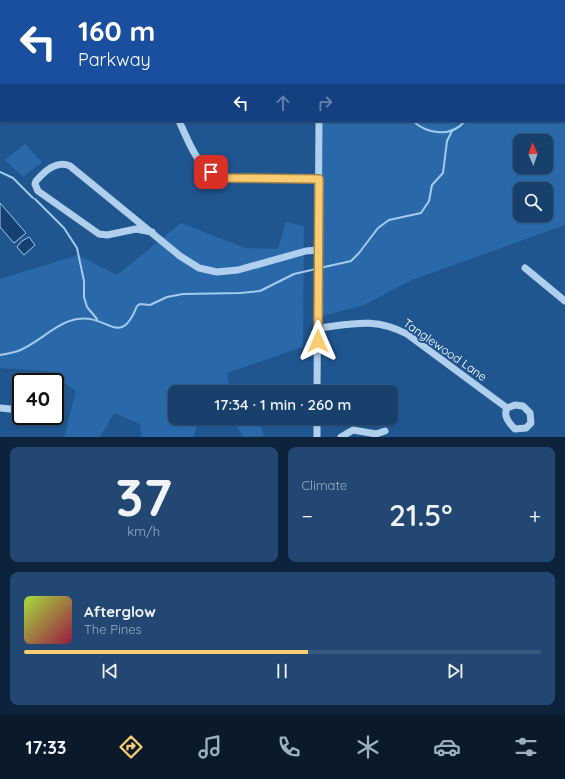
<!DOCTYPE html>
<meta charset="utf-8">
<style>
:root{--surface:#18406c;--page:#214772;--text:#f1f3f6;--muted:#9fafc2;--line:#36597f;--accent:#facc71}
body{margin:0;font-family:Quicksand,sans-serif;background:var(--page);color:var(--text);height:100vh;display:flex;flex-direction:column;font-size:15px;white-space:nowrap}
*{box-sizing:border-box;margin:0}
p{font-size:13px;color:var(--muted)}
.icon{flex:none;width:22px;height:22px;fill:none;stroke:currentColor;stroke-width:2;stroke-linecap:round;stroke-linejoin:round}
.map{position:relative;height:437px;overflow:hidden}
.panel{display:flex;flex-direction:column;gap:10px;padding:10px;background:#0d233b;flex:1}
.panel>*{flex:none}
.banner{position:absolute;left:0px;top:0px;width:565px;height:122px;box-shadow:0 1px 3px #0004,0 0 0 1px var(--line);background:#1a4fa0;color:#fff;overflow:hidden}
.needle{width:26px;rotate:358deg}
.buttons{position:absolute;left:513px;top:134px;display:grid;gap:8px}
.buttons a{display:grid;place-items:center;width:40px;height:40px;border-radius:8px;background:var(--surface);box-shadow:0 1px 3px #0004,0 0 0 1px var(--line);font-size:20px}
.speed{position:absolute;left:12px;top:373px;display:flex;gap:8px;font-size:20px;font-weight:700;text-align:center}
.speed>*{display:grid;place-content:center;width:52px;height:52px;border-radius:50%;background:var(--surface);box-shadow:0 1px 3px #0004,0 0 0 1px var(--line);line-height:1}
.speed .limit{border:2px solid #111;border-radius:6px;background:#fff;color:#111}
.pin{position:absolute;display:grid;place-items:center;width:34px;height:34px;color:#fff;margin:-17px;border-radius:8px;box-shadow:0 2px 6px #0006}
.me{position:absolute;width:44px;margin:-22px;rotate:0deg;stroke-linejoin:round;filter:drop-shadow(0 0 3px #0008)}
.turn{display:flex;align-items:center;gap:14px;height:84px;padding:0 12px;font-size:18px}
.turn .icon{width:52px;height:52px;stroke-width:2.5}
.turn b{display:block;font-size:28px;line-height:34px}
.lanes{display:flex;align-items:center;height:38px;padding:0 12px;background:#0003;justify-content:center;gap:20px;direction:ltr}
.lanes .off{opacity:.35}
.big{font-size:30px;font-weight:600;line-height:1.1}
.panel .card{flex:1;display:flex;flex-direction:column;justify-content:center;gap:6px;min-width:0;padding:0 14px;border-radius:8px;background:var(--page)}
.panel .dial{align-items:center;gap:0}
.dial b{font-size:52px;line-height:1}
.song{display:flex;align-items:center;gap:12px}
.cover{width:48px;height:48px;border-radius:6px;background:linear-gradient(135deg,hsl(80 70% 55%),hsl(340 70% 35%))}
.played{height:4px;border-radius:2px;background:linear-gradient(90deg,var(--accent) 55%,var(--line) 55%)}
.keys{display:flex;justify-content:space-around;direction:ltr}
.heat{display:flex;justify-content:space-between;align-items:center;font-size:22px;direction:ltr}
.panel .tiles{flex:1;display:grid;gap:10px;grid-template-columns:1fr 1fr}
.card:last-child{grid-column:span 2}
.trip{position:absolute;left:168px;top:385px;width:230px;height:40px;border-radius:8px;background:var(--surface);box-shadow:0 1px 3px #0004,0 0 0 1px var(--line);font-weight:600;line-height:40px;text-align:center}
.menu{display:flex;height:64px;justify-content:space-around;align-items:center;background:#0a1a2b;color:var(--muted)}
.menu .icon{width:28px;height:28px}
.menu .current{color:var(--accent)}
.menu b{font-size:18px;color:var(--text)}
.map>svg:first-child{display:block}
.green{fill:#2a69a9;fill-rule:evenodd}
.water{fill:#16406f;stroke:#a4caee}
.lines{fill:none;stroke-linecap:round;stroke-linejoin:round}
.stream{stroke:#a4caee;stroke-width:2}
.minor{stroke:#b0cfed;stroke-width:7}
.highway{stroke:#fff;stroke-width:12}
.route-casing{stroke:#a28549;stroke-width:10}
.route{stroke:#facc71;stroke-width:7}
.labels{text-anchor:middle;stroke-width:4;stroke-linejoin:round;paint-order:stroke}
.street-label{font-size:12px;fill:#fff;stroke:#205690}
</style>
<div class="map">
<svg width="565" height="437" viewBox="0 0 565 437">
<rect width="100%" height="100%" fill="#205690"/>
<g class="green">
<path d="M328 0H565V225L412 280 364 305 318 317 322 121H564V1ZM520 141H546V167H520ZM520 189H546V215H520Z"/>
<polygon points="25,144 42,162 23,177 5,160"/>
<polygon points="286,222 304,226 303,347 227,373 230,392 175,392 175,418 198,418 194,437 142,437 140,424 114,413 100,437 64,437 76,391 47,371 0,368 0,279 78,255 117,275 181,223 245,248 278,249"/>
<polygon points="232,418 259,418 264,436 243,437"/>
</g>
<g class="water">
<rect x="564" y="5" width="1" height="68"/>
<polygon points="0,203 26,233 14,243 0,227"/>
<polygon points="29,237 35,245 24,255 17,247 22,241"/>
</g>
<g class="lines">
<g class="stream">
<polyline points="422,1 423,0"/>
<path d="M413 121C427 134 451 138 465 121"/>
<polyline points="0,172 13,178 33,198"/>
<polyline points="35,199 64,228 77,248 84,281 84,297 87,307 97,319"/>
<polyline points="320,268 351,261 359,253 378,228 389,220 421,213 429,201 432,185 443,173 447,141 452,131"/>
<path d="M0 355C6 354 12 353 18 351 39 343 55 323 77 319 109 314 120 349 137 306L140 304 150 305 167 297 183 294 240 293 260 291 294 274 316 269"/>
</g>
<g class="minor">
<polyline points="28,0 29,1"/>
<polyline points="41,1 43,0"/>
<polyline points="321,1 321,0"/>
<polyline points="0,33 1,37"/>
<path d="M179 121C191 146 197 171 227 178L319 179"/>
<path d="M152 232 136 229 107 235 99 234 38 191 35 184 36 181C45 171 56 160 70 166L180 256 199 268 217 272 238 270 306 251 318 250"/>
<polyline points="525,268 565,301"/>
<path d="M318 328C353 324 374 317 407 334L507 408"/>
<polyline points="317,392 319,121"/>
<path d="M515 405 523 406 530 413 531 423 526 428 515 429C509 423 503 416 507 408Z"/>
<polyline points="0,408 21,410"/>
<polyline points="317,437 317,418"/>
<polyline points="341,437 353,430 376,434 385,431"/>
</g>
<g class="highway">
<polyline points="129,1 131,0"/>
<polyline points="159,1 160,0"/>
<polyline points="256,1 258,0"/>
<polyline points="268,1 272,0"/>
<polyline points="0,83 1,82"/>
<polyline points="0,99 1,99"/>
</g>
</g>
<g class="lines">
<g class="route-casing">
<polyline id="route" points="211,172 227,178 319,179 318,341"/>
</g>
<use href="#route" class="route"/>
</g>
<g class="labels">
<g class="street-label">
<text transform="translate(445 350) rotate(35)" y="4">Tanglewood Lane</text>
</g>
</g>
</svg>
<div class="buttons">
<a><svg class="needle" viewBox="-14 -14 28 28"><path d="M0-13l5 13h-10z" fill="#e53935"/><path d="M0 13l5-13h-10z" fill="#9fafc2"/></svg></a>
<a><svg class="icon" aria-label="search" viewBox="0 0 24 24"><circle cx="10" cy="10" r="6"/><path d="M15 15l6 6"/></svg></a>
</div>
<div class="speed"><div class="limit">40</div></div>
<div class="pin" style="left:211px;top:172px;background:#d93025"><svg class="icon" aria-label="arrive" viewBox="0 0 24 24"><path d="M6 21V4h12l-3 4 3 4H6"/></svg></div>
<svg class="me" style="left:318px;top:341px" viewBox="-20 -20 40 40"><path d="M0-17L14 15 0 8-14 15z" fill="#facc71" stroke="#fff" stroke-width="4"/></svg>
<div class="trip">17:34 · 1 min · 260 m</div>
<div class="banner">
<div class="turn"><svg class="icon" aria-label="left" viewBox="0 0 24 24"><path d="M17 20v-9H6M10 6l-5 5 5 5"/></svg><div><b>160 m</b>Parkway</div></div>
<div class="lanes"><svg class="icon" aria-label="left" viewBox="0 0 24 24"><path d="M17 20v-9H6M10 6l-5 5 5 5"/></svg><svg class="icon off" aria-label="ahead" viewBox="0 0 24 24"><path d="M12 20V5M6 11l6-6 6 6"/></svg><svg class="icon off" aria-label="right" viewBox="0 0 24 24"><path d="M7 20v-9h11M14 6l5 5-5 5"/></svg></div>
</div>
</div>
<section class="panel">
<div class="tiles">
<div class="card dial"><b>37</b><p>km/h</p></div>
<div class="card"><p>Climate</p>
<div class="heat"><a>−</a><b class="big">21.5°</b><a>+</a></div>
</div>
<div class="card">
<div class="song"><i class="cover"></i><div><b>Afterglow</b><p>The Pines</p></div></div>
<div class="played"></div>
<div class="keys"><svg class="icon" aria-label="previous" viewBox="0 0 24 24"><path d="M18 5L8 12l10 7zM5 5v14"/></svg><svg class="icon" aria-label="pause" viewBox="0 0 24 24"><path d="M8 5v14M16 5v14"/></svg><svg class="icon" aria-label="next" viewBox="0 0 24 24"><path d="M6 5l10 7-10 7zM19 5v14"/></svg></div>
</div>
</div>
</section>
<nav class="menu">
<b>17:33</b>
<svg class="icon current" aria-label="directions" viewBox="0 0 24 24"><path d="M12 3l9 9-9 9-9-9zM9 14v-3h6M13 9l2 2-2 2"/></svg>
<svg class="icon" aria-label="music" viewBox="0 0 24 24"><path d="M9 18V5l10-2v13"/><circle cx="6" cy="18" r="3"/><circle cx="16" cy="16" r="3"/></svg>
<svg class="icon" aria-label="phone" viewBox="0 0 24 24"><path d="M5 4h4l2 5-3 2q2 4 5 5l2-3 5 2v4C11 20 4 13 5 4z"/></svg>
<svg class="icon" aria-label="climate" viewBox="0 0 24 24"><path d="M12 3v18M4 7l16 10M4 17L20 7"/></svg>
<svg class="icon" aria-label="car" viewBox="0 0 24 24"><path d="M5 17H2v-5l4-1 3-4h7l3 4 3 1v5h-3M9 17h6M6 11h13"/><circle cx="7" cy="17" r="2"/><circle cx="17" cy="17" r="2"/></svg>
<svg class="icon" aria-label="filters" viewBox="0 0 24 24"><path d="M4 7h16M4 17h16"/><circle cx="9" cy="7" r="2"/><circle cx="15" cy="17" r="2"/></svg>
</nav>
